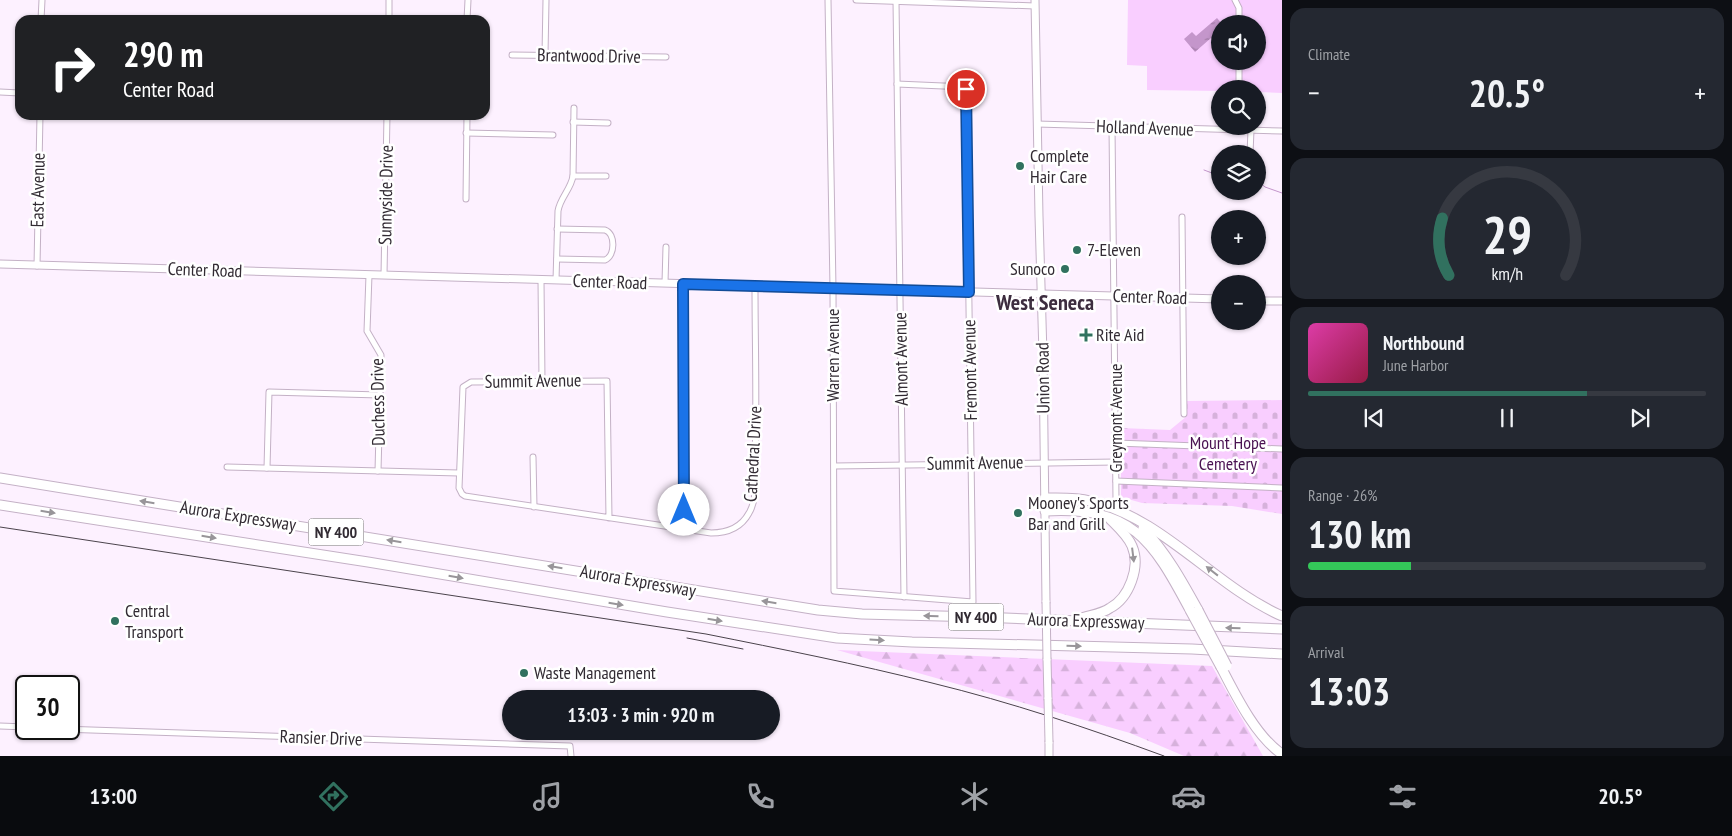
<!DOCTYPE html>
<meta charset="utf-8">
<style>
:root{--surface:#171b24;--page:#242831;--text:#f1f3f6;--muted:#9ea1a6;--line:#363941;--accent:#31715f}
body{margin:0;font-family:"PT Sans Narrow",sans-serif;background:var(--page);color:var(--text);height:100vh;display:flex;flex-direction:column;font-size:19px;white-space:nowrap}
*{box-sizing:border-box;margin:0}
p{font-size:16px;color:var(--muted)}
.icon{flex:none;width:28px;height:28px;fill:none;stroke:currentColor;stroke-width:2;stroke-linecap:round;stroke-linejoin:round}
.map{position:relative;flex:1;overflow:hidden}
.details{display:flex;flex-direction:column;gap:8px;padding:8px;background:#0d0f14;width:450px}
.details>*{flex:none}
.hud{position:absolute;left:15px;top:15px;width:475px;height:105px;border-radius:15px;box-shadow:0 1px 4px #0004;background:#202124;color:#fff;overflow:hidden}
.fabs{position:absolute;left:1211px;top:15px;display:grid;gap:10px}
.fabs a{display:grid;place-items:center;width:55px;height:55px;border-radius:50%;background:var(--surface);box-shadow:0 1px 4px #0004;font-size:25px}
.speed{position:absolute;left:15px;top:675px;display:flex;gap:10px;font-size:25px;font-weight:700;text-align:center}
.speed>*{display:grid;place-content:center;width:65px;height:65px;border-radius:50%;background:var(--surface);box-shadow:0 1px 4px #0004;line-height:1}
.speed .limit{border:2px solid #111;border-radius:8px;background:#fff;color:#111}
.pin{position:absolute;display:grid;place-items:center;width:42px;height:42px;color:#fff;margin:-21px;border:2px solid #fff;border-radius:50%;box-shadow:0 1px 5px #0007}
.me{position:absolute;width:55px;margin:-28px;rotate:0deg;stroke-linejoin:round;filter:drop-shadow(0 0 4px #0008)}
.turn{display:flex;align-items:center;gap:18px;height:105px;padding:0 25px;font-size:22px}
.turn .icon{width:65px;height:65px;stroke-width:2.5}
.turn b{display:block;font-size:35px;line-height:42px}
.big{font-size:38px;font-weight:700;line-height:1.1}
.details .tile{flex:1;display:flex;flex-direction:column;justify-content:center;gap:8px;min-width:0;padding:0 18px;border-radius:15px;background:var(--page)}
.details .dial{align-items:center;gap:0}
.dial svg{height:130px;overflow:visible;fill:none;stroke:var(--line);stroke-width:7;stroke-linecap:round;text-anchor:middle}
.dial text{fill:var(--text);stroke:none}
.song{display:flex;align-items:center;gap:15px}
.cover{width:60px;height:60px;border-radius:8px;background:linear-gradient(135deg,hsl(320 70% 55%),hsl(340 70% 35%))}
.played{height:5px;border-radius:2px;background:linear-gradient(90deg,var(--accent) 70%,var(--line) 70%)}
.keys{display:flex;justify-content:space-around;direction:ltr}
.heat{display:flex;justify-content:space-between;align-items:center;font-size:28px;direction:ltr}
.charge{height:8px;border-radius:4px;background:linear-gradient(90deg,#34c759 26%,var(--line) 0)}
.trip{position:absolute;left:502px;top:690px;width:278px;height:50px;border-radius:25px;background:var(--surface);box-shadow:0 1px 4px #0004;font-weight:700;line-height:50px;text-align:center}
.tab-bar{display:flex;height:80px;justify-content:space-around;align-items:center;background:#090b0e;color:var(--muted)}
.tab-bar .icon{width:35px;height:35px}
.tab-bar .current{color:var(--accent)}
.tab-bar b{font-size:22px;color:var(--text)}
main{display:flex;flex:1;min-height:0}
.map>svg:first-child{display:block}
.green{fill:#f9ceff;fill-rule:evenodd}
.forest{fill:url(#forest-firs)}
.cemetery{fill:url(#cemetery-stones)}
.water{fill:url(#water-ripples)}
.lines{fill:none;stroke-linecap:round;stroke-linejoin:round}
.stream{stroke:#c496cb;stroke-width:1}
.minor-casing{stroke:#c4b1c6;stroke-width:7}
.secondary-casing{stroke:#c4b1c6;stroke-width:9}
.motorway-casing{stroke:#c4b1c6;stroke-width:11}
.minor{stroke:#fff;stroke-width:5}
.secondary{stroke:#fff;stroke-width:7}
.motorway{stroke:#fff;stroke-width:9}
.rail{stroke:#4b434c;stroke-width:1}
.secondary-bridge-casing{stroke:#c4b1c6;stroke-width:9;stroke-linecap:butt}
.motorway-bridge-casing{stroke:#c4b1c6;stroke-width:11;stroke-linecap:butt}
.secondary-bridge{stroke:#fff;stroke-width:7}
.motorway-bridge{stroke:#fff;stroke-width:9}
.oneway{fill:#989599}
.route-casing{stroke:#114b97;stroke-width:12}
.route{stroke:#1a73e8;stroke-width:9}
.poi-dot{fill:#31715f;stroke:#fff;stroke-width:2}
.labels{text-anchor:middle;stroke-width:5;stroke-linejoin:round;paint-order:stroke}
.shield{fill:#fff;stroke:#706b70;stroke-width:1}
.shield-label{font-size:16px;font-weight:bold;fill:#322b33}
.street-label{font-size:18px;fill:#322b33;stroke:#fff}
.poi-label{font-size:18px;fill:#322b33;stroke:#fff;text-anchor:start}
.park-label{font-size:18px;fill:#4a1252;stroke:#fff}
.district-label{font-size:22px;font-weight:bold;fill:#3d2d3f;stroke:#fff}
</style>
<main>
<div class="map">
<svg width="1282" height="756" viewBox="0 0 1282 756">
<defs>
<pattern id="forest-firs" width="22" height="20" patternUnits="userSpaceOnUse" patternTransform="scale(1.25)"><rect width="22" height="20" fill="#f9ceff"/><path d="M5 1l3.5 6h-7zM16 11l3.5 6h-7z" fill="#d6b1db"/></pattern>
<pattern id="cemetery-stones" width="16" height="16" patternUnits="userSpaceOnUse" patternTransform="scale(1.25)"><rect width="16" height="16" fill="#f9ceff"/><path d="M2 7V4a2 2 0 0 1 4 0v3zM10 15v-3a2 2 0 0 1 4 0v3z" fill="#d6b1db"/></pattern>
<pattern id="water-ripples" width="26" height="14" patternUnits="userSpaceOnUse" patternTransform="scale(1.25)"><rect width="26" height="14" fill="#c496cb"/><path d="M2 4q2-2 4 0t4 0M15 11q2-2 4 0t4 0" fill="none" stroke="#a07ba5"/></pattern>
</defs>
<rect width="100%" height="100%" fill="#fdf1ff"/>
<path class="green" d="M1128 0H1282V93L1258 92V89H1220V91L1147 90V66L1127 65ZM1220 24H1258V61H1220Z"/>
<polygon class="forest" points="837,650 1212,666 1263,756 1184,756 1130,733"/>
<polygon class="cemetery" points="1282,400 1282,514 1232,506 1142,503 1121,497 1121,428 1170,430 1187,416 1187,401"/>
<polygon class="water" points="1217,18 1222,24 1220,24 1220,39 1216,43 1211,38 1195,52 1184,39 1192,32 1196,36"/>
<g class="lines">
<g class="stream">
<polyline points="1204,170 1220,176"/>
<polyline points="1258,181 1265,187 1282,193"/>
</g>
<g class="minor-casing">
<g id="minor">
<polyline points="828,0 833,288 834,591 973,602 966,87 897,84"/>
<polyline points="856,0 1035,6"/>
<polyline points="1235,0 1239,8 1239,24"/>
<polyline points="896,1 904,597"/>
<polyline points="41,20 42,0"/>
<polyline points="389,20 389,0"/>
<polyline points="467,20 468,0"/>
<polyline points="512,55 666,57"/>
<polyline points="545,55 546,0"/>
<polyline points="1239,61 1239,89"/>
<polyline points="0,92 20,93"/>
<polyline points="573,122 608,123"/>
<polyline points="1037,124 1282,131"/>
<polyline points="1112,127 1116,499"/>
<polyline points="466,133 553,135"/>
<polyline points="1250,154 1251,130"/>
<polyline points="573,176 606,176"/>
<polyline points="466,199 467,115"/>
<polyline points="1182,217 1184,414"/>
<path d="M557 259 605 260C615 256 616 234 605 230L557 229"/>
<polyline points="37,266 40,115"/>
<polyline points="369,275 367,331 381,355 378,471"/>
<polyline points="384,275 387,115"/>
<polyline points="541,280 542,381"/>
<path d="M556 280 558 211C560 198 571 189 573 176L574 108"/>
<polyline points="665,283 666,247"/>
<polyline points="683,284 684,529"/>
<polyline points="1116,443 1282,449"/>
<polyline points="533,457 534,507"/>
<polyline points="834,466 1116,462"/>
<polyline points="227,467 459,473"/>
<polyline points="267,468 269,392 380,395"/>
<polyline points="1116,481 1282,488"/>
<path d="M609 518 607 381 471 382 463 387 459 488 462 494 465 496 711 533C727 533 741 528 749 513 758 498 755 477 755 461 757 402 755 344 755 285"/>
<polyline points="0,726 26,727"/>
<polyline points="61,729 570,746 571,756"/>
</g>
</g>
<g class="secondary-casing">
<g id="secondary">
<polyline points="1035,0 1039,216 1043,355 1046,602"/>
<polyline points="0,264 1220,299"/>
<polyline points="1258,301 1282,301"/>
<polyline points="1047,659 1048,699"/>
<polyline points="1049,742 1049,756"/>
</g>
</g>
<g class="motorway-casing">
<g id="motorway">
<polyline points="0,478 818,610 862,614 980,617 1282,629"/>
<path d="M1045 498C1059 498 1076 497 1090 501 1163 518 1214 586 1282 616"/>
<polyline points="0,505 368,562 667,612 837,638 912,642 1192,649 1282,654"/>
<path d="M1045 511C1132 506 1152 539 1190 610"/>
<path d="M1143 528C1166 552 1182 581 1198 610"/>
<path d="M1081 618C1090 615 1102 614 1110 608 1129 598 1141 567 1132 546 1128 536 1118 527 1110 519"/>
<path d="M1221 667C1235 694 1256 737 1282 754"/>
</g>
</g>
<use href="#minor" class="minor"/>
<use href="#secondary" class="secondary"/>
<use href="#motorway" class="motorway"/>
<g class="rail">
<path d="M0 527 706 634C781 649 857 664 932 683 1010 702 1088 728 1164 756"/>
<polyline points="687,638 743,649"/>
</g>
<g class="secondary-bridge-casing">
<g id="secondary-bridge">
<polyline points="1046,602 1047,659"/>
<polyline points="1048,699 1049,742"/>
</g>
</g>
<g class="motorway-bridge-casing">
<g id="motorway-bridge">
<polyline points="1190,610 1221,667"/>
<polyline points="1198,610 1227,666"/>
</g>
</g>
<use href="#secondary-bridge" class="secondary-bridge"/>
<use href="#motorway-bridge" class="motorway-bridge"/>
</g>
<defs><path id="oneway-solid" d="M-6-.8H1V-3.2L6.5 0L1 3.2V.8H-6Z" transform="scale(1.25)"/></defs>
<g class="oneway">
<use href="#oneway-solid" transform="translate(147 502) rotate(-171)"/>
<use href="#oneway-solid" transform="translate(48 512) rotate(9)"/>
<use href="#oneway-solid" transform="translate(209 537) rotate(9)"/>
<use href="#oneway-solid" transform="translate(394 541) rotate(-171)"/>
<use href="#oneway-solid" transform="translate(1133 555) rotate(83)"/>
<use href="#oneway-solid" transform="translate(555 567) rotate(-171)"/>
<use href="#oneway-solid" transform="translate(1212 571) rotate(-142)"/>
<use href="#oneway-solid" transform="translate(456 577) rotate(10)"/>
<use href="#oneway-solid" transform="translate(769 602) rotate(-171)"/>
<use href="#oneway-solid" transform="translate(616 604) rotate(9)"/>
<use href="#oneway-solid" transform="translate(931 616) rotate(-178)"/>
<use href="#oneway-solid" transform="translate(715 620) rotate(9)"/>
<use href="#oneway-solid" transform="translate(1233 628) rotate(-178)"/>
<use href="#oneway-solid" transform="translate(877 640) rotate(3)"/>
<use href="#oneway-solid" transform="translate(1074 646) rotate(2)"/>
</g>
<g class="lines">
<g class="route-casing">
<polyline id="route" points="684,510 683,284 969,292 966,89"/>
</g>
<use href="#route" class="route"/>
</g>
<g class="poi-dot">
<circle cx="1020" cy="166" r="5"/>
<circle cx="1077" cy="250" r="5"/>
<circle cx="1065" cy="269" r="5"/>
<path d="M1083.5 327.5h5v5h5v5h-5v5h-5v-5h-5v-5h5z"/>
<circle cx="1018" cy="513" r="5"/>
<circle cx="115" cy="621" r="5"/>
<circle cx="524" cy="673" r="5"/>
</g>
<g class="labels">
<g class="shield">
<rect x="308.5" y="518.5" width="55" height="27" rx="4"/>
<rect x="948.5" y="603.5" width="55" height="27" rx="4"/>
</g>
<g class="shield-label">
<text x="336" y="538">NY 400</text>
<text x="976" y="623">NY 400</text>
</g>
<g class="street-label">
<text transform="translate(589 56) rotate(1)" y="6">Brantwood Drive</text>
<text transform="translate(1145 128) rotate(2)" y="6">Holland Avenue</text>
<text transform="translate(38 190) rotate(-89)" y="6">East Avenue</text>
<text transform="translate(386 195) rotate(-89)" y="6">Sunnyside Drive</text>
<text transform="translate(205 270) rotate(2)" y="6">Center Road</text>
<text transform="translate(610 282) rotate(2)" y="6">Center Road</text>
<text transform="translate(1150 297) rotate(2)" y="6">Center Road</text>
<text transform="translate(833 355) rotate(-90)" y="6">Warren Avenue</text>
<text transform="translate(901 359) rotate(-91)" y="6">Almont Avenue</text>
<text transform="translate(970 370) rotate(-91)" y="6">Fremont Avenue</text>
<text transform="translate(1043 378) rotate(-91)" y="6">Union Road</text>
<text transform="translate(533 381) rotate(-1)" y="6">Summit Avenue</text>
<text transform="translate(378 402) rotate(-91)" y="6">Duchess Drive</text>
<text transform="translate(1116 418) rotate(-90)" y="6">Greymont Avenue</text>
<text transform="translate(753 454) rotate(-87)" y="6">Cathedral Drive</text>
<text transform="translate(975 463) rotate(-1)" y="6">Summit Avenue</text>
<text transform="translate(238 516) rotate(9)" y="6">Aurora Expressway</text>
<text transform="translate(638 581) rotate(10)" y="6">Aurora Expressway</text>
<text transform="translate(1086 621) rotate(2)" y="6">Aurora Expressway</text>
<text transform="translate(321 738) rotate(2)" y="6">Ransier Drive</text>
</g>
<g class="poi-label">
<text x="1030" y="162">Complete<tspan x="1030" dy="21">Hair Care</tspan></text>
<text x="1087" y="256">7-Eleven</text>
<text x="1055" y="275" text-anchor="end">Sunoco</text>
<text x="1096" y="341">Rite Aid</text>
<text x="1028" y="509">Mooney's Sports<tspan x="1028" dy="21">Bar and Grill</tspan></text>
<text x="125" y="617">Central<tspan x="125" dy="21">Transport</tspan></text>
<text x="534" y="679">Waste Management</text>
</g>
<g class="park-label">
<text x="1228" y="449">Mount Hope<tspan x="1228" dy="21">Cemetery</tspan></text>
</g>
<g class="district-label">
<text x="1045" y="310">West Seneca</text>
</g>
</g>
</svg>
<div class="fabs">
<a><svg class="icon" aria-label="sound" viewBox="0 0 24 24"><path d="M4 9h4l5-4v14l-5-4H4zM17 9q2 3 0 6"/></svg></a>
<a><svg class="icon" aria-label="search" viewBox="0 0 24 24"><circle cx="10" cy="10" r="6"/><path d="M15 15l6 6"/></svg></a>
<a><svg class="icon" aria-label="layers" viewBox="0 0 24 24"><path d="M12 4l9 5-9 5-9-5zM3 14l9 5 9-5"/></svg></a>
<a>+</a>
<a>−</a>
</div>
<div class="speed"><div class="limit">30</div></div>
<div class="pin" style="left:966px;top:89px;background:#d93025"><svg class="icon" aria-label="arrive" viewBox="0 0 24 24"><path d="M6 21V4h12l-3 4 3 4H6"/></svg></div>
<svg class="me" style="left:684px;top:510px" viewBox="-20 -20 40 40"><circle r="19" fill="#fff"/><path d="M0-13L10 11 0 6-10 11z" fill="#1a73e8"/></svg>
<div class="trip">13:03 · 3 min · 920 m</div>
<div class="hud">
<div class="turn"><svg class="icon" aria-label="right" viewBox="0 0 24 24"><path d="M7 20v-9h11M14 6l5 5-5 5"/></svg><div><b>290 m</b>Center Road</div></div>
</div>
</div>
<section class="details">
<div class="tile"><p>Climate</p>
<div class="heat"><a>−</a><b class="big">20.5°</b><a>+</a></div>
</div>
<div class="tile dial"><svg viewBox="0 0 100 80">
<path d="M14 69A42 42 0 1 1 86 69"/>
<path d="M14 69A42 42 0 0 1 10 34" stroke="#31715f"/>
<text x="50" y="56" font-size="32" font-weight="700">29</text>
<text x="50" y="72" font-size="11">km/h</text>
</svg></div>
<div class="tile">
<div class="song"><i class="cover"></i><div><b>Northbound</b><p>June Harbor</p></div></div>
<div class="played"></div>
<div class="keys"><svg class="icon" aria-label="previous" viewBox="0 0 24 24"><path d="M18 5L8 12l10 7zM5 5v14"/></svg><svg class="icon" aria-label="pause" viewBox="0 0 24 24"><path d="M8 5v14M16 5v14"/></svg><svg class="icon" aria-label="next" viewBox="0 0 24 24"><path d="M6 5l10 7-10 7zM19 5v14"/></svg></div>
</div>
<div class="tile"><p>Range · 26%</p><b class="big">130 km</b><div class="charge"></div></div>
<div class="tile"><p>Arrival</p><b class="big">13:03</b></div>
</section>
</main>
<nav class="tab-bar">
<b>13:00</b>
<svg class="icon current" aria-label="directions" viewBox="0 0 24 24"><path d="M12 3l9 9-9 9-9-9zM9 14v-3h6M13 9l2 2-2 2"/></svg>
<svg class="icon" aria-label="music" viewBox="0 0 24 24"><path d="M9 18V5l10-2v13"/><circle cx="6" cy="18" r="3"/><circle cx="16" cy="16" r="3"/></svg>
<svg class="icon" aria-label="phone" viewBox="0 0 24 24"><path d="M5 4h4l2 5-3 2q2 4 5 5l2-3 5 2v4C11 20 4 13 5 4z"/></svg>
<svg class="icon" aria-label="climate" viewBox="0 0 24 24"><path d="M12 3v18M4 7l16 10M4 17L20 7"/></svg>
<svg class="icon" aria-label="car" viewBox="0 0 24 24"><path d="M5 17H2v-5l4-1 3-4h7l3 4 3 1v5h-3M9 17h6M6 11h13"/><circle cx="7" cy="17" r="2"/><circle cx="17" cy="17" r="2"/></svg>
<svg class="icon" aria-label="filters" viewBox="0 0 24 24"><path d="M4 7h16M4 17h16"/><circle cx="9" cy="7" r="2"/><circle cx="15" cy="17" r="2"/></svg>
<b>20.5°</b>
</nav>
